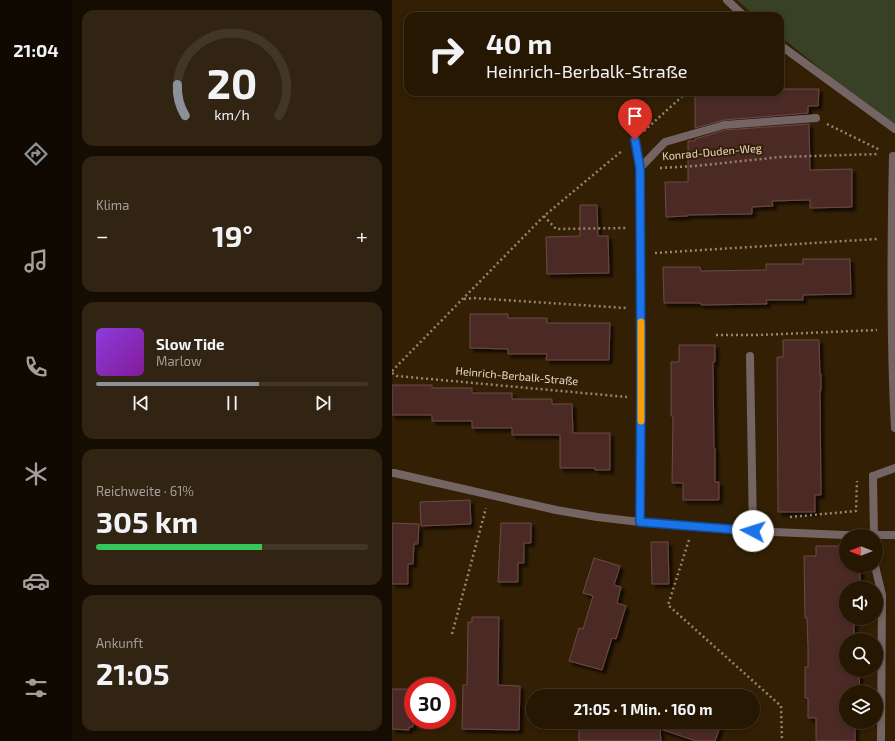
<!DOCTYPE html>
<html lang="de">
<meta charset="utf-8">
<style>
:root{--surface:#261703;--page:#322412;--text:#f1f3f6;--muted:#a49f9a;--line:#423625;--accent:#8c9099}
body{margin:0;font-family:"Exo 2",sans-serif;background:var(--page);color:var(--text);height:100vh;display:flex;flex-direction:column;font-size:15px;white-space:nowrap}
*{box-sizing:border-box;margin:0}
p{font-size:13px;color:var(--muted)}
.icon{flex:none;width:22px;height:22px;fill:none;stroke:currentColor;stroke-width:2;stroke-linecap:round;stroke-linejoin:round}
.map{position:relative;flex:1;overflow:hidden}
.sheet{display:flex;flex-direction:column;gap:10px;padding:10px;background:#150d02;width:320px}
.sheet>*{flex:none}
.banner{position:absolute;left:12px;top:12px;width:380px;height:84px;border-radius:12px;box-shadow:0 2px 6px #0003,0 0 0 1px var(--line);background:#261703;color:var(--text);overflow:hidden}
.needle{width:26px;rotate:270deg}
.controls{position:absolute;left:447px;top:529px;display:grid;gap:8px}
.controls a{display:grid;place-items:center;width:44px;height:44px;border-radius:50%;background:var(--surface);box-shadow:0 2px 6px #0003,0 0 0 1px var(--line);font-size:20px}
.speed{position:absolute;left:12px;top:677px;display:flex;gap:8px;font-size:20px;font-weight:700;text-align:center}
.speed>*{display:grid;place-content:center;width:52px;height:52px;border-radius:50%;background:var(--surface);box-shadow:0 2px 6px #0003,0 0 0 1px var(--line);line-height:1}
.speed .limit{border:6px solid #d22;background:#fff;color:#111}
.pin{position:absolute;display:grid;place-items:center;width:34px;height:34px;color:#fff;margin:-41px -17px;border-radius:50% 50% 50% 0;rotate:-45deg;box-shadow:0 0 4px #0007}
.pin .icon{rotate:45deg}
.me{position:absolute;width:44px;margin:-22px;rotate:275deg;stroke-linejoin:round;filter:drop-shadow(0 0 3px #0008)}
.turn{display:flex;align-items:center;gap:14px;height:84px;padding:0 16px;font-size:18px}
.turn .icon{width:52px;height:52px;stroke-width:2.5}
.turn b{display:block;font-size:28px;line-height:34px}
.big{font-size:30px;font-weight:700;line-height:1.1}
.sheet .card{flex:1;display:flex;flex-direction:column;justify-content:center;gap:6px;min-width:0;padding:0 14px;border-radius:12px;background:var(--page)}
.sheet .dial{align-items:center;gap:0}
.dial svg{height:104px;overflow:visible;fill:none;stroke:var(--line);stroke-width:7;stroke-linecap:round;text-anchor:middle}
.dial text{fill:var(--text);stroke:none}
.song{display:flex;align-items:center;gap:12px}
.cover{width:48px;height:48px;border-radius:6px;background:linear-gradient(135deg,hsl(270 70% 55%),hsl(290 70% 35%))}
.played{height:4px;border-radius:2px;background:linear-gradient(90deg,var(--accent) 60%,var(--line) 60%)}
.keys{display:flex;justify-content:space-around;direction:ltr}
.heat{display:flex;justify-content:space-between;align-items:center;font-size:22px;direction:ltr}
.charge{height:6px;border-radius:3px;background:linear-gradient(90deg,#34c759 61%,var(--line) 0)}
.trip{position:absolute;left:134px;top:689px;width:234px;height:40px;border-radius:20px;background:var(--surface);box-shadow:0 2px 6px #0003,0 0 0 1px var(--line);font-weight:700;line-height:40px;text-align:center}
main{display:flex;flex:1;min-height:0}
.dock{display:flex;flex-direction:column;width:72px;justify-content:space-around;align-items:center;background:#0f0901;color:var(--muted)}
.dock .icon{width:28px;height:28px}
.dock .current{color:var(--accent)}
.dock b{font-size:18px;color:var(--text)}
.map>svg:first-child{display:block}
.green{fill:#384125}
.building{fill:#4c2c28;stroke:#6c4944;filter:url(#shadow)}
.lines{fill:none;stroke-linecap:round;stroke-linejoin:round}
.path{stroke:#958571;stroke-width:2.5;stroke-dasharray:2 3;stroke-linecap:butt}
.lane{stroke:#756464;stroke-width:8}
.street{stroke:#756464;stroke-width:8}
.street-bridge{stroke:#756464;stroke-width:8}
.route-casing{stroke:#114b97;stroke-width:10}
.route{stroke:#1a73e8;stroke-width:7}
.slow{stroke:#f59e0b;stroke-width:7}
.labels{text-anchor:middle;stroke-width:4;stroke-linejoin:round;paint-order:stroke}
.street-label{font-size:11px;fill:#e7dacb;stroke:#321f04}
</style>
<main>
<nav class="dock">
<b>21:04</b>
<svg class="icon current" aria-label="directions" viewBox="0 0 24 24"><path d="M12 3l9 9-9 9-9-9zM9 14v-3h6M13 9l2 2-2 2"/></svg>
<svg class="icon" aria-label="music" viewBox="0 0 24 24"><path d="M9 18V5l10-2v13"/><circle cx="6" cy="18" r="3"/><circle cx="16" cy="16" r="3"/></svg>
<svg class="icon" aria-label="phone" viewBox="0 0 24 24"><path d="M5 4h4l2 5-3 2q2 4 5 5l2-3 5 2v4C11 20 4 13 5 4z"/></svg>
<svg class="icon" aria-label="climate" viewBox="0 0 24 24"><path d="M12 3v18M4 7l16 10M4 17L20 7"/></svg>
<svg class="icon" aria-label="car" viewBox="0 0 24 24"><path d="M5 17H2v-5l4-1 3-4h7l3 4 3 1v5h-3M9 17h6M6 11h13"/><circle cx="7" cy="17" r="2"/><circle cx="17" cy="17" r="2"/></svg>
<svg class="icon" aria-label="filters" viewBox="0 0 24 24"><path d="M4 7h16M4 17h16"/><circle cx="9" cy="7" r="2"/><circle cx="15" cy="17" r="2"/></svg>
</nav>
<section class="sheet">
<div class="card dial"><svg viewBox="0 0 100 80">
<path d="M14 69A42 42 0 1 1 86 69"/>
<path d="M14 69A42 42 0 0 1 8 45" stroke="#8c9099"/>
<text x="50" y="56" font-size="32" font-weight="700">20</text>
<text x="50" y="72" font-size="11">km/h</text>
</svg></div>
<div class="card"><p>Klima</p>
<div class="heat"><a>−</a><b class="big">19°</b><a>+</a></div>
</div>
<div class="card">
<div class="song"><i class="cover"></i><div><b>Slow Tide</b><p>Marlow</p></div></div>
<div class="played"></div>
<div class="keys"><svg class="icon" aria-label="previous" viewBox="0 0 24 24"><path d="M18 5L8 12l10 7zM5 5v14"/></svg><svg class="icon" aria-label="pause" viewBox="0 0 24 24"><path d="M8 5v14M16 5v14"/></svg><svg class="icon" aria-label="next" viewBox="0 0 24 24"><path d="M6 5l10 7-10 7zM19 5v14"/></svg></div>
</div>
<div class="card"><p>Reichweite · 61%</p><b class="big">305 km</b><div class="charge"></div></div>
<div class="card"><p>Ankunft</p><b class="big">21:05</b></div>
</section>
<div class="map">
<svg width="503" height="741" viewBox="0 0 503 741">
<defs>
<filter id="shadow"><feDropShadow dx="3.5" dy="3.5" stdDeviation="1" flood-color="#0009"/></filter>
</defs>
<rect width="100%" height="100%" fill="#321f04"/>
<polygon class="green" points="345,0 503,0 503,130 388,36 388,16 363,16"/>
<g class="building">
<polygon points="390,89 427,89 426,106 416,106 416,113 332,120 303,128 303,93 390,92"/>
<polygon points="417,124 418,170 460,169 460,207 418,208 418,200 380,201 381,206 360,207 360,214 296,215 296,216 274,217 273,182 296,182 296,141 303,141 303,139 333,130"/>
<polygon points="188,205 205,205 206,236 216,236 217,273 155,274 154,237 188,236"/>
<polygon points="411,259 458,259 459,294 411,295 411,300 374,300 375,304 309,305 309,303 272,303 271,267 308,267 309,271 374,270 374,264 411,264"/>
<polygon points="78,314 116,314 116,318 155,318 155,323 218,323 217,360 154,360 155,354 116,354 116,349 78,348"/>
<polygon points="391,340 427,340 428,374 429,374 429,391 428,391 429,495 423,495 423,512 386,512 385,357 391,357"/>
<polygon points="287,345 323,345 323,362 321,362 322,448 323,448 323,482 327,482 327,500 291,500 291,483 280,483 281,416 279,416 279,362 287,362"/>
<polygon points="0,385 40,385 40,388 80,388 80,393 120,393 120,399 160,399 160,404 180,404 181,433 218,433 218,470 203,470 203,468 168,468 168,435 120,435 120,428 80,428 80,421 40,421 40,415 0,415"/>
<polygon points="78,500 79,524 29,526 28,502"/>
<polygon points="0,523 27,524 26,544 22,544 21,564 16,564 16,584 0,584"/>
<polygon points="109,523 139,523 139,543 132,543 132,563 126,563 126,582 106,582"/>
<polygon points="259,542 276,542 277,584 260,584"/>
<polygon points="424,546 454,546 454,566 462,566 462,568 468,568 468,588 454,588 454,618 462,618 462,640 454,640 454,670 462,670 462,674 467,674 468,692 454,692 454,722 463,722 463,741 424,741 424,718 416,718 416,698 413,698 413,667 416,667 416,647 415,618 413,618 412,556 424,556"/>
<polygon points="202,558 228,566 222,585 229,587 225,603 234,606 224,639 220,638 210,670 177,661 187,628 191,629 201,596 191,593"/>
<polygon points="80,617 107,617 106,685 128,686 127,730 70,729 71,685 75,685 76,622 80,622"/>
<polygon points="0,689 21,689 21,727 17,727 17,730 0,729"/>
<polygon points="187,722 216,722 216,724 253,722 330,722 323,741 304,741 268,729 269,741 187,741"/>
</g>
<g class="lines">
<g class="path">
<polyline points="435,124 488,150"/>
<polyline points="252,131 295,92"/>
<polyline points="268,168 303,166 388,157 487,154"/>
<polyline points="152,216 164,229 234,228"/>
<polyline points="263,253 485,239"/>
<polyline points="72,299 81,298 234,308"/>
<polyline points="324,335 367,335 485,330"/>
<polyline points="0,371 152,216 231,150"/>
<polyline points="0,373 5,376 235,397"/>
<polyline points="398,517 464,511 465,481"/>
<polyline points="297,540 276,605 389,706 390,741"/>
<polyline points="60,634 94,508"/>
</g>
<g class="lane">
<polyline points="335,0 352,16"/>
<polyline points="388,45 503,129"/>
<polyline points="248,168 273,142 332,125 424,118"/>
</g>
<g class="street">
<polyline points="243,140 248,168 249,399 248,522"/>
<path d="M501 156C499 247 498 337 503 428"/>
<polyline points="358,356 361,531"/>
<polyline points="0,473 2,473 164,510 205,517 248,522 361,531 453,535 503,535"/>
<polyline points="481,476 503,468"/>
<polyline points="483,566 490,595 489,741"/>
</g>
<polyline class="street-bridge" points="481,476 482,536"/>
</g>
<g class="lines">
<g class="route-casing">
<polyline id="route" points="243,140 248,168 249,384 248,522 361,531"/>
</g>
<use href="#route" class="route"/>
<polyline class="slow" points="249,322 249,421"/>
</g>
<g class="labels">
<g class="street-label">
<text transform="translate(320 152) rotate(-5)" y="4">Konrad-Duden-Weg</text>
<text transform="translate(125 376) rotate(5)" y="4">Heinrich-Berbalk-Straße</text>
</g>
</g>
</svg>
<div class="controls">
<a><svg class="needle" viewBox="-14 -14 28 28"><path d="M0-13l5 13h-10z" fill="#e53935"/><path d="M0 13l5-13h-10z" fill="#a49f9a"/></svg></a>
<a><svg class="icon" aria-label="sound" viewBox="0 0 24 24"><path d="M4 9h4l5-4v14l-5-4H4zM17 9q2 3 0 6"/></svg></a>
<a><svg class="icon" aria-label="search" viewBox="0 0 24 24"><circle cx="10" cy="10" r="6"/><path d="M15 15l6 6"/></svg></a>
<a><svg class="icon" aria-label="layers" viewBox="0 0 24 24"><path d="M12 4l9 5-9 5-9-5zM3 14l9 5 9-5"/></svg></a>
</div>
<div class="speed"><div class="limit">30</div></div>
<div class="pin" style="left:243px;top:140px;background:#d93025"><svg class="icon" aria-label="arrive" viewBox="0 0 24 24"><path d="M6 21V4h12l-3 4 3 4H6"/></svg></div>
<svg class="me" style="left:361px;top:531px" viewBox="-20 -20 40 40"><circle r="19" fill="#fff"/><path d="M0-13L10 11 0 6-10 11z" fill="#1a73e8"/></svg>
<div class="trip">21:05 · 1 Min. · 160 m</div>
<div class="banner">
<div class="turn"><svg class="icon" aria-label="right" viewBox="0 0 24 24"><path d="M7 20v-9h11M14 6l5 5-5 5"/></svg><div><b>40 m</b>Heinrich-Berbalk-Straße</div></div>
</div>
</div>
</main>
